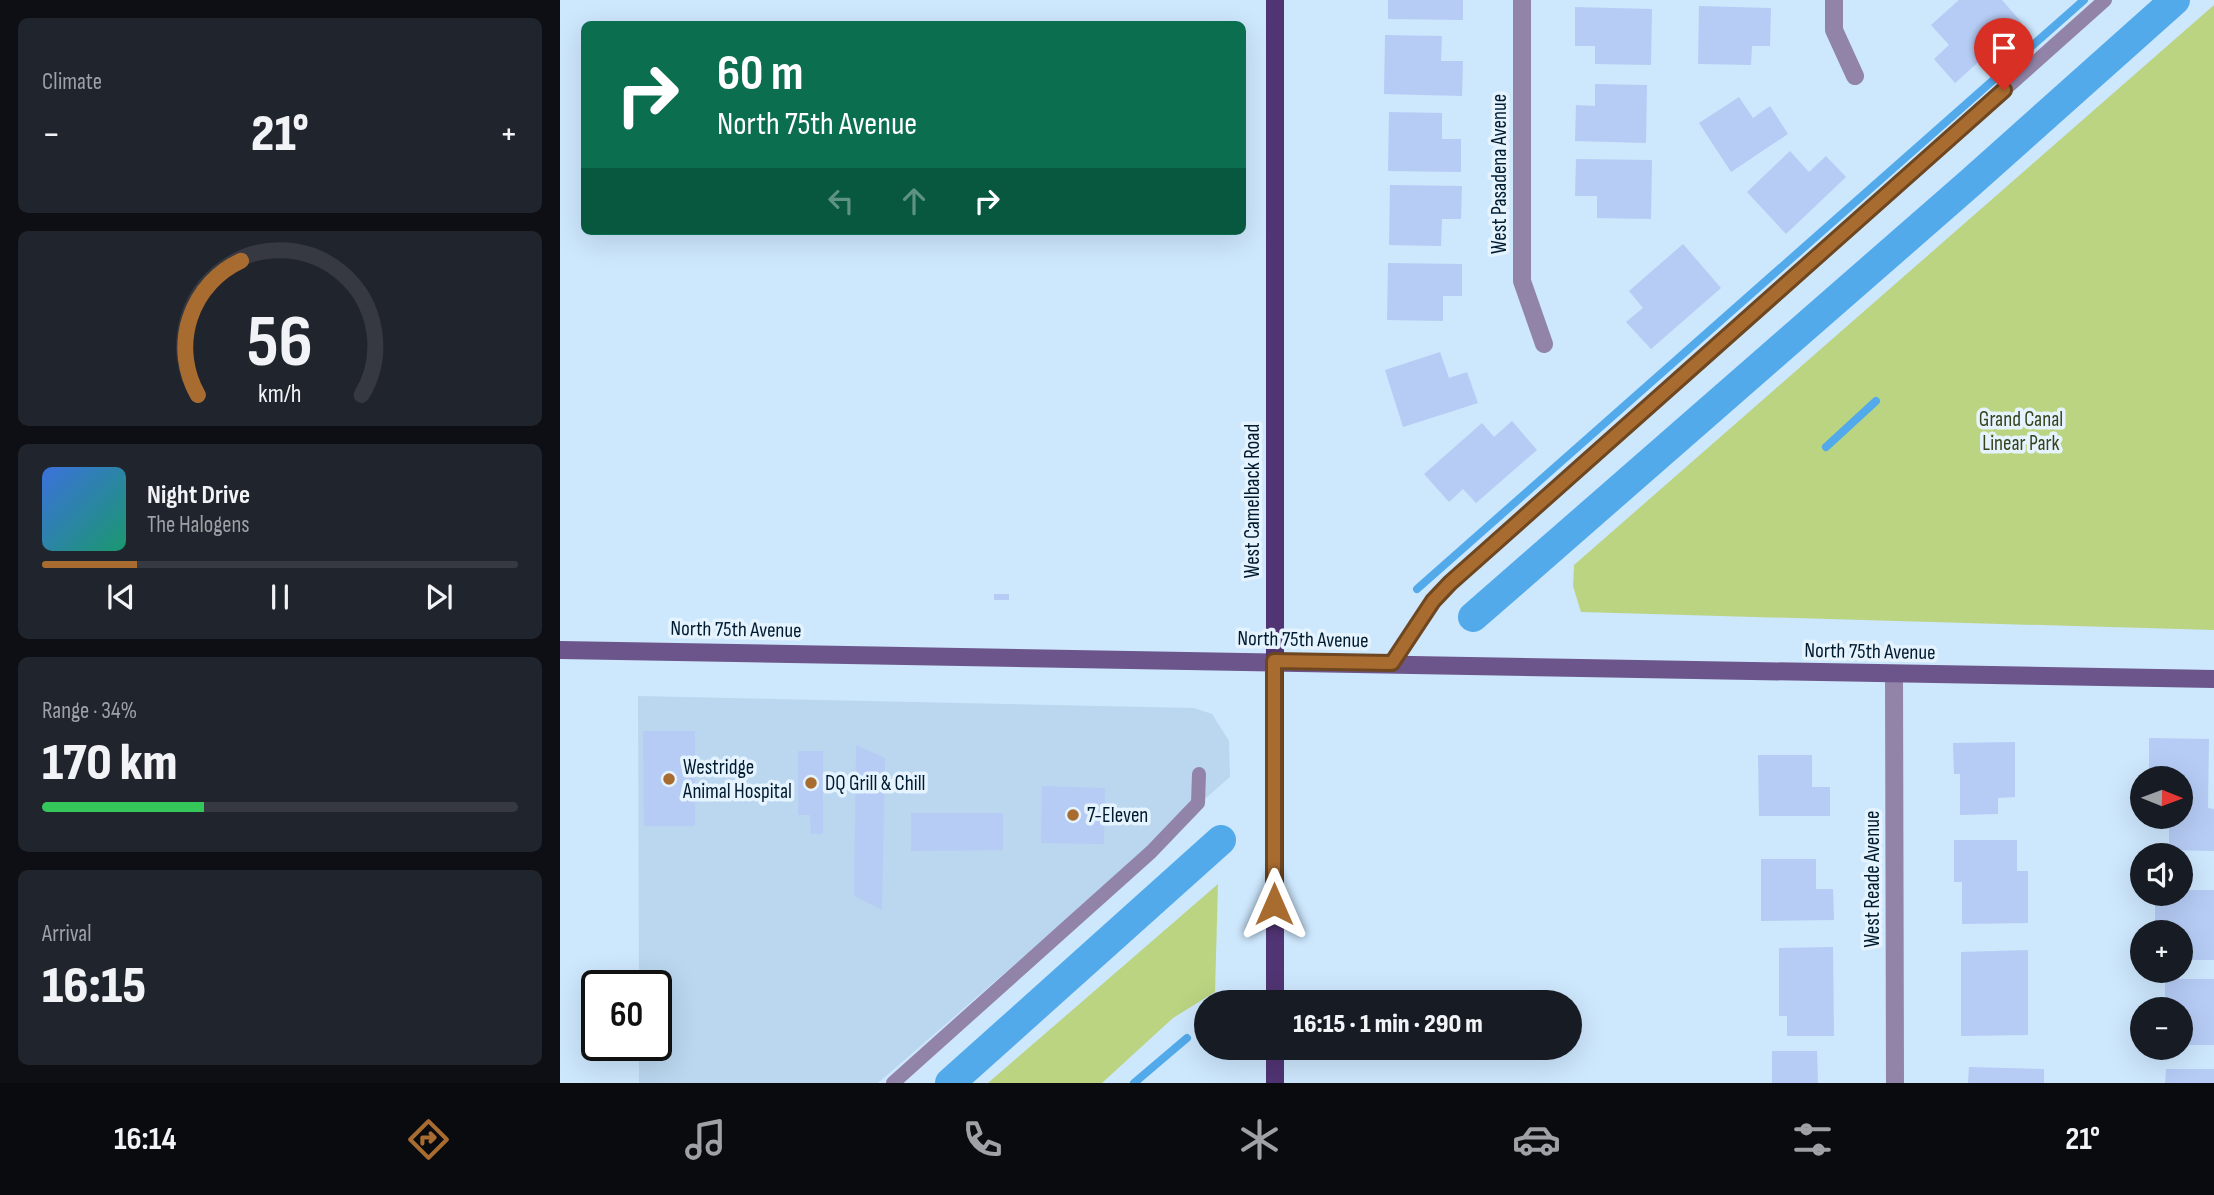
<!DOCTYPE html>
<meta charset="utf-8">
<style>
:root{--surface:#171b24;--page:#20242c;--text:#f1f3f6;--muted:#9ea1a6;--line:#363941;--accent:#a96c30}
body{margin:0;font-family:"Sofia Sans Condensed",sans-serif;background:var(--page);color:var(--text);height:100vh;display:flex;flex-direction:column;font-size:26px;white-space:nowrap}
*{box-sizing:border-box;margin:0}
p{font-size:23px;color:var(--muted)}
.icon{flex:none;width:38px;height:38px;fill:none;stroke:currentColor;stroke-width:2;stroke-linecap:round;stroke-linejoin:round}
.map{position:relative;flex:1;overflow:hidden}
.side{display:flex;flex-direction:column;gap:18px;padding:18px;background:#0d0f14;width:560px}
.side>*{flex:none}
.banner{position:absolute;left:21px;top:21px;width:665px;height:214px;border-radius:10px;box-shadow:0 7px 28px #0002;background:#0b6e4f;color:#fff;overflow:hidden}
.needle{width:46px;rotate:91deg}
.buttons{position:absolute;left:1570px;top:766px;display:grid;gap:14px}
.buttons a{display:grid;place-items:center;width:63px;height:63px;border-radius:50%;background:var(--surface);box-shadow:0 7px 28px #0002;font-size:35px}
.speed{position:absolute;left:21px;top:970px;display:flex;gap:14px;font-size:35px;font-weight:700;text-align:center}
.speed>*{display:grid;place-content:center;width:91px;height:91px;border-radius:50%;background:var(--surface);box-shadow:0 7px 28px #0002;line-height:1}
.speed .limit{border:4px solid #111;border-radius:10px;background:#fff;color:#111}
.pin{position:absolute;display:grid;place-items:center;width:60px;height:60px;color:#fff;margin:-72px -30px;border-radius:50% 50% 50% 0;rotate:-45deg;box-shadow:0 0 7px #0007}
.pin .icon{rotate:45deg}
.me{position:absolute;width:77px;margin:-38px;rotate:0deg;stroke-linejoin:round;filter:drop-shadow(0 0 5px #0008)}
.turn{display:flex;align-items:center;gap:24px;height:147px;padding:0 21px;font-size:32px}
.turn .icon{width:91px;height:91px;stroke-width:2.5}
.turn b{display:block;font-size:49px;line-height:60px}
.lanes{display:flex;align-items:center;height:66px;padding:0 21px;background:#0003;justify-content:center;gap:35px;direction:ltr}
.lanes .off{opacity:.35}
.big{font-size:52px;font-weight:800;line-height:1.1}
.side .card{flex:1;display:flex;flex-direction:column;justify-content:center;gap:10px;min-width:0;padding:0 24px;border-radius:10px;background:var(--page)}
.side .dial{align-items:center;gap:0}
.dial svg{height:182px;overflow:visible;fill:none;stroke:var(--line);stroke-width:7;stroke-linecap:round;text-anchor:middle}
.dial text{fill:var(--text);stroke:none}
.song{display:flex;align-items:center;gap:21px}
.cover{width:84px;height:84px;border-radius:10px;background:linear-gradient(135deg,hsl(220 70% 55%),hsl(160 70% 35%))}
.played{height:7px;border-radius:4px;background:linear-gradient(90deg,var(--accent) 20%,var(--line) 20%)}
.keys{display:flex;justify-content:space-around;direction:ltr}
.heat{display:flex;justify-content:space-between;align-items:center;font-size:38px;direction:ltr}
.charge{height:10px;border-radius:5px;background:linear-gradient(90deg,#34c759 34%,var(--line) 0)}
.trip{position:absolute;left:634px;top:990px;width:388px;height:70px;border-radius:35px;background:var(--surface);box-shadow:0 7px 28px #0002;font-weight:800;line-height:70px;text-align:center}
.menu{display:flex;height:112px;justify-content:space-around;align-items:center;background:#090b0e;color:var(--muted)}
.menu .icon{width:49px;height:49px}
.menu .current{color:var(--accent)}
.menu b{font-size:32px;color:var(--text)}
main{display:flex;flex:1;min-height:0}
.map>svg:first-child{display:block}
.built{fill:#bad7ef}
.green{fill:#bbd482}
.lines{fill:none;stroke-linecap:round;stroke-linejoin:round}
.stream{stroke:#52aaea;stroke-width:8}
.canal{stroke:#52aaea;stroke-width:30}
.building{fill:#b6ccf5}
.lane{stroke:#9284a8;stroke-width:14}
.street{stroke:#9284a8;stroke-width:18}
.secondary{stroke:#6b558a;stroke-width:18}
.primary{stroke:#513473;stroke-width:18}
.route-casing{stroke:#6e461f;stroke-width:18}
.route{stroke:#a96c30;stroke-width:12}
.poi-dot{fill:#a96c30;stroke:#e5f3fe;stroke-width:2.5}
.labels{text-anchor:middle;stroke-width:7;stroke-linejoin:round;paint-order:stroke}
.street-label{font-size:21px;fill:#001b2f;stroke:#e5f3fe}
.park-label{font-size:21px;fill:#37421a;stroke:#e5f3fe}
.poi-label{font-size:21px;fill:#001b2f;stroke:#e5f3fe;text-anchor:start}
</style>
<main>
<section class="side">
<div class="card"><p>Climate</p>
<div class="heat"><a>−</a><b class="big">21°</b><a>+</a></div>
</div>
<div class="card dial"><svg viewBox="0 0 100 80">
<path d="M14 69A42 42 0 1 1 86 69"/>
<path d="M14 69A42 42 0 0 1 33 10" stroke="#a96c30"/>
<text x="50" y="56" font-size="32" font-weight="700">56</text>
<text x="50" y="72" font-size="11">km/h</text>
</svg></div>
<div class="card">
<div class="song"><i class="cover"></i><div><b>Night Drive</b><p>The Halogens</p></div></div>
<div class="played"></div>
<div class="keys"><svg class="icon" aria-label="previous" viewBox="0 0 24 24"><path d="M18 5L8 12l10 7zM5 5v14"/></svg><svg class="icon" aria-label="pause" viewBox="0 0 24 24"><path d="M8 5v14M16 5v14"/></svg><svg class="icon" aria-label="next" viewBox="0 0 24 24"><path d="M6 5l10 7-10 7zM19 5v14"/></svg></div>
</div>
<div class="card"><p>Range · 34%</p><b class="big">170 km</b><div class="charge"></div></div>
<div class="card"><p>Arrival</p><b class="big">16:15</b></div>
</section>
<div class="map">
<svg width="1654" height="1083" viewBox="0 0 1654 1083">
<rect width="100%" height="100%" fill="#cde7fd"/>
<polygon class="built" points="78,696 634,708 652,714 669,741 670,777 318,1083 79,1083 79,1045 96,1045 96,985 79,985"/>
<g class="green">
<polygon points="1654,5 1654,630 1021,612 1013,586 1014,565"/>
<polygon points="658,884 655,992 613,1018 542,1083 428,1083"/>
</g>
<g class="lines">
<g class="stream">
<polyline points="1266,447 1316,401"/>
<polyline points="857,589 1524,0"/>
<polyline points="574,1083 627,1038"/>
</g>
<g class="canal">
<polyline points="913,617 1410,183 1615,0"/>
<polyline points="390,1083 661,840"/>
</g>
</g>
<g class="building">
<polygon points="828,0 903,0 903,20 828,19"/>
<polygon points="1399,0 1442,0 1462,23 1395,83 1374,59 1389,45 1371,25"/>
<polygon points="1139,6 1211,8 1210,46 1192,46 1191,65 1138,64"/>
<polygon points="1015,7 1092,9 1091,65 1035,64 1035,46 1015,46"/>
<polygon points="825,35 882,36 881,61 903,61 902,96 824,94"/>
<polygon points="1035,84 1087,85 1086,143 1015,141 1016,105 1035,106"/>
<polygon points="1179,97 1193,118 1210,106 1228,134 1171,172 1139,123"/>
<polygon points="829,112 882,113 882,139 901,139 901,172 828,171"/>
<polygon points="1230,151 1249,172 1266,156 1286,177 1226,234 1187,192"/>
<polygon points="1016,159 1092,160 1091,219 1037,218 1037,196 1015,196"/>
<polygon points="830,185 902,186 901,219 882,219 881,246 829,245"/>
<polygon points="1123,244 1161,288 1091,349 1066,322 1083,308 1069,291"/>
<polygon points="828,263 902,264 902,296 883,296 883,321 827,320"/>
<polygon points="880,352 889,378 907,372 918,403 843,427 825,370"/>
<polygon points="952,421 977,450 916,503 903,489 889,502 864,474 922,423 934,437"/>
<rect x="434" y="594" width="15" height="6"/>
<polygon points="83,731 135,731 135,826 84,826"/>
<polygon points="1589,738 1649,739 1648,808 1654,809 1654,851 1609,850 1609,820 1588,820 1588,817 1620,817 1620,779 1589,779"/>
<polygon points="1455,742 1455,797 1438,798 1438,814 1400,815 1400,774 1394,774 1393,743"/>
<polygon points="296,745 325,758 322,910 294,896"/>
<polygon points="238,751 263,751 263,834 251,834 250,815 238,815"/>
<polygon points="1198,755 1252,755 1252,787 1270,787 1270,816 1199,816"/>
<polygon points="482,786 545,788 544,844 481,843"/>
<polygon points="351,813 443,813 443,850 351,851"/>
<polygon points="1394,840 1457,840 1457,871 1468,871 1468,923 1402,924 1402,882 1394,882"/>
<polygon points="1201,859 1256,859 1256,889 1273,889 1274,920 1201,921"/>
<polygon points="1620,890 1654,890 1654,960 1620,960 1620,933 1595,933 1595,894 1620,894"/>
<polygon points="1273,947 1274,1036 1227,1036 1227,1016 1219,1016 1219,948"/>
<polygon points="1468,950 1468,1035 1401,1036 1401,952"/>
<polygon points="1605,979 1654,979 1654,1045 1620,1045 1620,1010 1605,1010"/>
<polygon points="1212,1051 1257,1051 1258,1083 1212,1083"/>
<polygon points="1409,1067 1484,1069 1484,1083 1408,1083"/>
<polygon points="1606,1069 1654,1069 1654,1083 1605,1083"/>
</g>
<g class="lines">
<g class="lane">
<polyline points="832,663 873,601 890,584 1545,0"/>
<polyline points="333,1083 591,852 638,803 639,774"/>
</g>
<g class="street">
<polyline points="962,0 962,281 984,344"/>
<polyline points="1274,0 1274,30 1295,76"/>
<polyline points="1334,674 1335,1083"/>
</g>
<polyline class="secondary" points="0,650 1654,679"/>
<g class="primary">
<polyline points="715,1003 715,0"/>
<polyline points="715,1048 715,1083"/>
</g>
</g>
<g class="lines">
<g class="route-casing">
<polyline id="route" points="714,904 714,661 832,663 873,601 890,583 1444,90"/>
</g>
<use href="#route" class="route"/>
</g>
<g class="poi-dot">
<circle cx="109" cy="779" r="7"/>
<circle cx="251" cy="783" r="7"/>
<circle cx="513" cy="815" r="7"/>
</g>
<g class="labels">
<g class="street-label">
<text transform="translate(939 174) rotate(-90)" y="7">West Pasadena Avenue</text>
<text transform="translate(692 501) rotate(-90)" y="7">West Camelback Road</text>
<text transform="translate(176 629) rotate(1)" y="7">North 75th Avenue</text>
<text transform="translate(743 639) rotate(1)" y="7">North 75th Avenue</text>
<text transform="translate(1310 651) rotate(1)" y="7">North 75th Avenue</text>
<text transform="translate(1312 879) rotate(-90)" y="7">West Reade Avenue</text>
</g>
<g class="park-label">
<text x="1461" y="426">Grand Canal<tspan x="1461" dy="24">Linear Park</tspan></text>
</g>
<g class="poi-label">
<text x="123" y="774">Westridge<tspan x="123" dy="24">Animal Hospital</tspan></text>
<text x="265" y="790">DQ Grill &amp; Chill</text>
<text x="527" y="822">7-Eleven</text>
</g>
</g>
</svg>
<div class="buttons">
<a><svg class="needle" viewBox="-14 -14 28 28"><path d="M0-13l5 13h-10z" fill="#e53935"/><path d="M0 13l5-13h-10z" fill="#9ea1a6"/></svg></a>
<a><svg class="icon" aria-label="sound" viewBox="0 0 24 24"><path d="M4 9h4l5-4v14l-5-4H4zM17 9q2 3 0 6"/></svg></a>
<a>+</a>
<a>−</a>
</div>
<div class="speed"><div class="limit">60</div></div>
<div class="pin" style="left:1444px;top:90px;background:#d93025"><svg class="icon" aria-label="arrive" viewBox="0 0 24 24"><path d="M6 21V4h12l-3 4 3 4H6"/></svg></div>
<svg class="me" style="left:714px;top:904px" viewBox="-20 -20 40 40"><path d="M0-17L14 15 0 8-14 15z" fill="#a96c30" stroke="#fff" stroke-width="4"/></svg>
<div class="trip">16:15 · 1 min · 290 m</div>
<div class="banner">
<div class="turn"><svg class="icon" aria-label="right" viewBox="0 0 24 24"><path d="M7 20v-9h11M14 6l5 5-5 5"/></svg><div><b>60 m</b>North 75th Avenue</div></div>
<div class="lanes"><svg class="icon off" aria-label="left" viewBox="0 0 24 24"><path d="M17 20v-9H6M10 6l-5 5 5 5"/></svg><svg class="icon off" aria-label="ahead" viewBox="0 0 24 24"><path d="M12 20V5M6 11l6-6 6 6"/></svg><svg class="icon" aria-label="right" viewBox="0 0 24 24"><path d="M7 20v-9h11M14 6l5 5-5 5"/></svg></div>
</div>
</div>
</main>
<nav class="menu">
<b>16:14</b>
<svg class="icon current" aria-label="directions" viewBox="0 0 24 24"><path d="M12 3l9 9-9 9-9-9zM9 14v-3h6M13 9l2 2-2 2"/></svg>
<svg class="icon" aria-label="music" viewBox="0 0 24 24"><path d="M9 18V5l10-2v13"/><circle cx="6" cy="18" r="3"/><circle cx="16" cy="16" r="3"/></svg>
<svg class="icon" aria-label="phone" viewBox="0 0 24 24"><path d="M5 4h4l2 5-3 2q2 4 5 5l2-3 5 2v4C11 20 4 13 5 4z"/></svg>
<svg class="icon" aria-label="climate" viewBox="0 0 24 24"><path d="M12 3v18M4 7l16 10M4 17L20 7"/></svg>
<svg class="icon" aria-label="car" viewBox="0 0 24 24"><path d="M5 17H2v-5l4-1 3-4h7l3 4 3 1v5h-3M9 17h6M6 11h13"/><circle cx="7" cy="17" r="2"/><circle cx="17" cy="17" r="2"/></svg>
<svg class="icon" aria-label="filters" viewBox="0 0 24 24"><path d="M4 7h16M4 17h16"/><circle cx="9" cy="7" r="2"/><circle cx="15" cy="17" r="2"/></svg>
<b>21°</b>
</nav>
